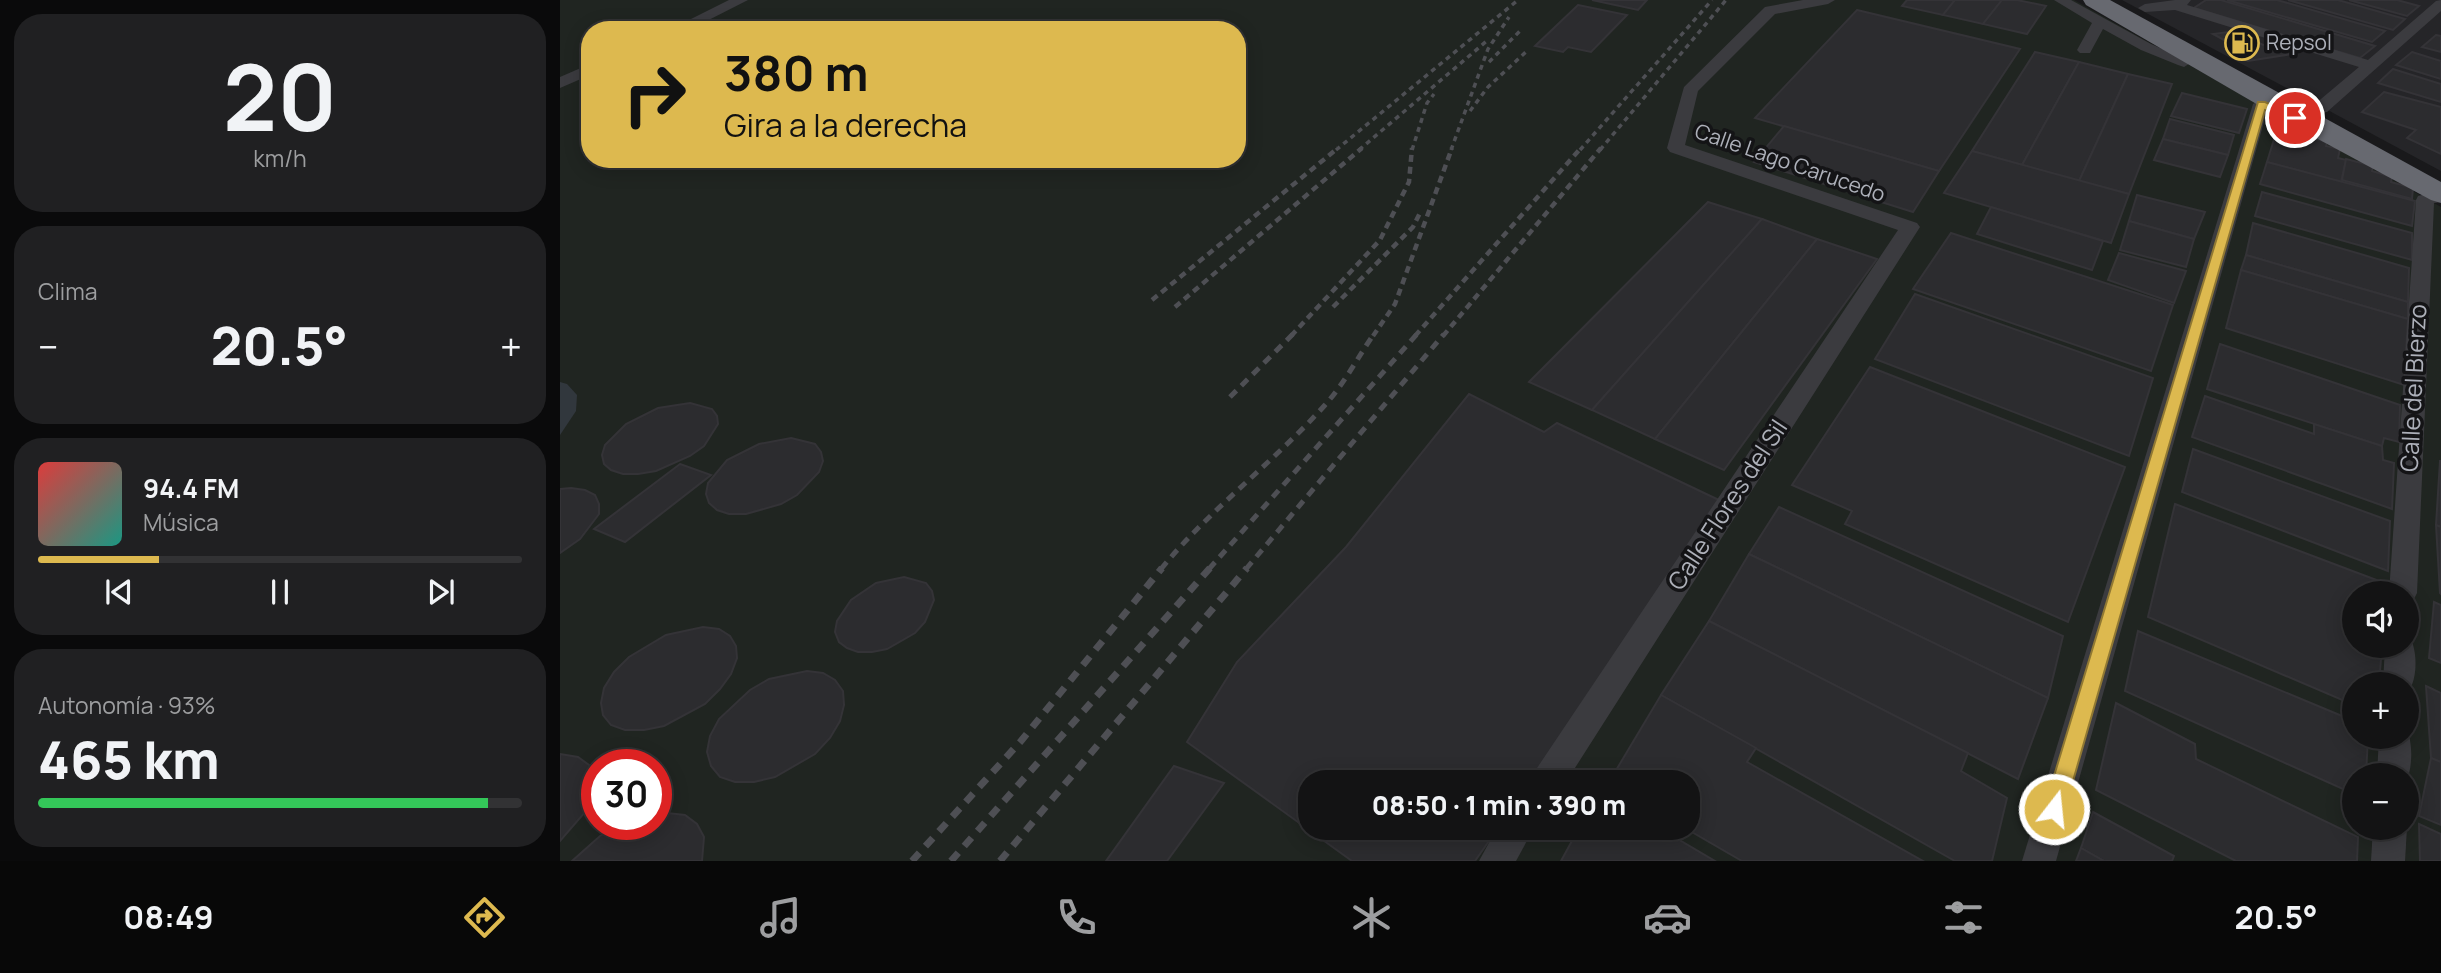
<!DOCTYPE html>
<html lang="es">
<meta charset="utf-8">
<style>
:root{--surface:#131314;--page:#202022;--text:#f1f3f6;--muted:#9d9ea0;--line:#323234;--accent:#ddb94f}
body{margin:0;font-family:Manrope,sans-serif;background:var(--page);color:var(--text);height:100vh;display:flex;flex-direction:column;font-size:26px;white-space:nowrap}
*{box-sizing:border-box;margin:0}
p{font-size:23px;color:var(--muted)}
.icon{flex:none;width:38px;height:38px;fill:none;stroke:currentColor;stroke-width:2;stroke-linecap:round;stroke-linejoin:round}
.map{position:relative;flex:1;overflow:hidden}
.side{display:flex;flex-direction:column;gap:14px;padding:14px;background:#0a0a0b;width:560px}
.side>*{flex:none}
.top-card{position:absolute;left:21px;top:21px;width:665px;height:147px;border-radius:28px;box-shadow:0 4px 18px #0003,0 0 0 2px var(--line);background:#ddb94f;color:#111;overflow:hidden}
.tools{position:absolute;left:1782px;top:581px;display:grid;gap:14px}
.tools a{display:grid;place-items:center;width:77px;height:77px;border-radius:50%;background:var(--surface);box-shadow:0 4px 18px #0003,0 0 0 2px var(--line);font-size:35px}
.speed{position:absolute;left:21px;top:749px;display:flex;gap:14px;font-size:35px;font-weight:700;text-align:center}
.speed>*{display:grid;place-content:center;width:91px;height:91px;border-radius:50%;background:var(--surface);box-shadow:0 4px 18px #0003,0 0 0 2px var(--line);line-height:1}
.speed .limit{border:10px solid #d22;background:#fff;color:#111}
.pin{position:absolute;display:grid;place-items:center;width:60px;height:60px;color:#fff;margin:-30px;border:4px solid #fff;border-radius:50%;box-shadow:0 2px 7px #0007}
.me{position:absolute;width:77px;margin:-38px;rotate:16deg;stroke-linejoin:round;filter:drop-shadow(0 0 5px #0008)}
.turn{display:flex;align-items:center;gap:24px;height:147px;padding:0 28px;font-size:32px}
.turn .icon{width:91px;height:91px;stroke-width:2.5}
.turn b{display:block;font-size:49px;line-height:60px}
.big{font-size:52px;font-weight:800;line-height:1.1}
.side .card{flex:1;display:flex;flex-direction:column;justify-content:center;gap:10px;min-width:0;padding:0 24px;border-radius:28px;background:var(--page)}
.side .dial{align-items:center;gap:0}
.dial b{font-size:91px;line-height:1}
.song{display:flex;align-items:center;gap:21px}
.cover{width:84px;height:84px;border-radius:10px;background:linear-gradient(135deg,hsl(0 70% 55%),hsl(170 70% 35%))}
.played{height:7px;border-radius:4px;background:linear-gradient(90deg,var(--accent) 25%,var(--line) 25%)}
.keys{display:flex;justify-content:space-around;direction:ltr}
.heat{display:flex;justify-content:space-between;align-items:center;font-size:38px;direction:ltr}
.charge{height:10px;border-radius:5px;background:linear-gradient(90deg,#34c759 93%,var(--line) 0)}
.trip{position:absolute;left:738px;top:770px;width:402px;height:70px;border-radius:28px;background:var(--surface);box-shadow:0 4px 18px #0003,0 0 0 2px var(--line);font-weight:800;line-height:70px;text-align:center}
.tab-bar{display:flex;height:112px;justify-content:space-around;align-items:center;background:#080808;color:var(--muted)}
.tab-bar .icon{width:49px;height:49px}
.tab-bar .active{color:var(--accent)}
.tab-bar b{font-size:32px;color:var(--text)}
main{display:flex;flex:1;min-height:0}
.map>svg:first-child{display:block}
.built{fill:#252528}
.green{fill:#202521;fill-rule:evenodd}
.water{fill:#31373d}
.building{fill:#2c2c2f;stroke:#343337;stroke-width:2}
.lines{fill:none;stroke-linecap:round;stroke-linejoin:round}
.minor{fill:#3b3b3f;fill-rule:evenodd}
.motorway{fill:#676970;fill-rule:evenodd}
.rail-far3{stroke:#4e4f54;stroke-width:3.5;stroke-dasharray:5 4.5;stroke-linecap:butt}
.rail-far2{stroke:#4e4f54;stroke-width:4.5;stroke-dasharray:7 5;stroke-linecap:butt}
.rail-far1{stroke:#4e4f54;stroke-width:5;stroke-dasharray:9 7;stroke-linecap:butt}
.rail{stroke:#4e4f54;stroke-width:7;stroke-dasharray:11 9;stroke-linecap:butt}
.route{fill:#ddb94f;stroke:#907833;stroke-width:2}
.labels{text-anchor:middle;stroke-width:7;stroke-linejoin:round;paint-order:stroke}
.far-poi-label{font-size:21px;fill:#adb0b9;stroke:#141416;text-anchor:start}
.far-street-label{font-size:21px;fill:#adb0b9;stroke:#141416}
.street-label{font-size:24px;fill:#adb0b9;stroke:#141416}
</style>
<main>
<section class="side">
<div class="card dial"><b>20</b><p>km/h</p></div>
<div class="card"><p>Clima</p>
<div class="heat"><a>−</a><b class="big">20.5°</b><a>+</a></div>
</div>
<div class="card">
<div class="song"><i class="cover"></i><div><b>94.4 FM</b><p>Música</p></div></div>
<div class="played"></div>
<div class="keys"><svg class="icon" aria-label="previous" viewBox="0 0 24 24"><path d="M18 5L8 12l10 7zM5 5v14"/></svg><svg class="icon" aria-label="pause" viewBox="0 0 24 24"><path d="M8 5v14M16 5v14"/></svg><svg class="icon" aria-label="next" viewBox="0 0 24 24"><path d="M6 5l10 7-10 7zM19 5v14"/></svg></div>
</div>
<div class="card"><p>Autonomía · 93%</p><b class="big">465 km</b><div class="charge"></div></div>
</section>
<div class="map">
<svg width="1881" height="861" viewBox="0 0 1881 861">
<rect width="100%" height="100%" fill="#19191b"/>
<polygon class="built" points="1562,0 1881,0 1881,171 1749,100"/>
<path class="green" d="M0 0H1514L1881 207V861H0ZM30 30H677V159H30ZM1794 593H1846V646H1794ZM1794 684H1846V737H1794ZM37 765H96V824H37ZM1794 775H1846V828H1794ZM751 782H1129V828H751Z"/>
<polygon class="water" points="0,382 7,384 17,395 16,411 0,435"/>
<g class="building">
<polygon points="1032,0 1087,0 1078,10"/>
<polygon points="1347,0 1395,0 1383,15 1342,6"/>
<polygon points="1395,0 1442,0 1423,24 1383,15"/>
<polygon points="1442,0 1457,0 1486,6 1467,34 1423,24"/>
<polygon points="1646,0 1661,0 1815,46 1800,58 1634,8"/>
<polygon points="1667,0 1717,0 1825,31 1812,42"/>
<polygon points="1728,0 1778,0 1845,19 1833,30"/>
<polygon points="1789,0 1837,0 1859,6 1847,16"/>
<polygon points="1018,5 1067,15 1031,52 1008,47 1003,52 975,46"/>
<polygon points="1297,10 1460,49 1379,171 1195,118"/>
<polygon points="1676,31 1703,45 1711,43 1732,54 1688,61 1667,50 1679,48 1653,34"/>
<polygon points="1876,35 1881,36 1881,52 1862,47"/>
<polygon points="1475,52 1519,62 1462,165 1412,151"/>
<polygon points="1852,52 1881,61 1881,79 1836,65"/>
<polygon points="1519,62 1568,74 1519,181 1462,165"/>
<polygon points="1833,69 1881,84 1881,102 1818,83"/>
<polygon points="1568,74 1612,84 1569,194 1519,181"/>
<polygon points="1824,92 1881,107 1881,154 1847,138 1856,130 1802,112"/>
<polygon points="1622,93 1687,109 1679,133 1611,116"/>
<polygon points="1610,119 1674,135 1668,155 1603,139"/>
<polygon points="1720,120 1737,127 1735,134 1767,142 1766,146 1780,149 1778,158 1786,160 1781,182 1707,162"/>
<polygon points="1224,126 1379,171 1353,212 1194,162"/>
<polygon points="1603,139 1668,155 1660,177 1594,160"/>
<polygon points="1412,151 1569,194 1551,243 1384,193"/>
<polygon points="1786,159 1813,166 1812,171 1832,177 1831,182 1853,188 1852,199 1782,180"/>
<polygon points="1707,162 1855,201 1852,226 1700,184"/>
<polygon points="1702,192 1852,233 1852,260 1695,216"/>
<polygon points="1577,195 1645,212 1634,239 1569,221"/>
<polygon points="1148,202 1202,219 1032,410 969,382"/>
<polygon points="1431,207 1543,241 1532,270 1417,234"/>
<polygon points="1202,219 1257,239 1095,439 1032,410"/>
<polygon points="1569,221 1634,239 1626,267 1560,250"/>
<polygon points="1693,223 1849,268 1848,302 1686,255"/>
<polygon points="1391,233 1613,305 1591,371 1353,289"/>
<polygon points="1257,239 1317,259 1164,470 1095,439"/>
<polygon points="1559,253 1626,271 1614,303 1548,280"/>
<polygon points="1686,255 1848,302 1848,319 1681,270"/>
<polygon points="1681,270 1848,319 1844,385 1666,328"/>
<polygon points="1355,294 1593,378 1569,456 1315,359"/>
<polygon points="1660,344 1840,405 1839,442 1824,438 1822,446 1647,389"/>
<polygon points="1310,367 1565,467 1508,622 1285,524 1292,511 1232,485"/>
<polygon points="909,394 984,432 997,423 1161,501 969,782 751,782 751,828 938,828 915,861 792,861 627,742 677,662 786,547"/>
<polygon points="1645,396 1754,434 1754,424 1822,446 1823,460 1834,463 1832,509 1632,437"/>
<polygon points="130,403 152,409 157,416 158,424 144,446 130,456 96,471 78,474 63,474 51,470 44,464 42,455 45,445 66,424 98,408"/>
<polygon points="231,438 255,444 261,452 263,461 259,472 237,495 221,504 186,514 169,514 157,510 149,503 146,494 148,483 167,460 199,444"/>
<polygon points="1633,449 1830,521 1828,571 1622,492"/>
<polygon points="1880,461 1881,461 1881,527 1876,525"/>
<polygon points="120,464 151,475 65,542 34,529"/>
<polygon points="11,488 25,490 35,495 39,504 39,514 20,539 0,553 0,489"/>
<polygon points="1615,504 1827,584 1826,593 1794,593 1794,646 1822,646 1819,684 1794,684 1794,705 1588,617"/>
<polygon points="1219,507 1503,636 1488,698 1189,554"/>
<polygon points="1876,525 1881,527 1881,594 1880,593"/>
<polygon points="1189,554 1488,698 1458,779 1149,621"/>
<polygon points="344,577 366,583 372,591 374,600 365,622 355,633 327,649 312,652 298,652 287,648 279,642 275,632 277,621 291,600 316,583"/>
<polygon points="1874,602 1881,605 1881,663 1869,658"/>
<polygon points="1149,621 1408,753 1401,771 1447,798 1432,861 1395,861 1101,695"/>
<polygon points="143,627 159,629 170,636 176,646 177,658 171,674 160,689 145,704 104,726 84,730 65,730 51,725 43,715 41,703 44,688 54,672 69,657 106,635"/>
<polygon points="1578,631 1794,721 1794,737 1808,737 1806,775 1794,775 1794,794 1565,691"/>
<polygon points="247,671 263,673 275,680 283,691 284,705 280,721 270,738 255,754 215,777 194,782 175,782 160,777 151,766 147,752 150,736 159,719 190,690 209,679"/>
<polygon points="1866,686 1881,693 1881,762 1871,758"/>
<polygon points="1101,695 1196,748 1187,762 1363,861 1182,861 1125,828 1129,828 1129,782 1049,782"/>
<polygon points="1556,703 1635,744 1636,759 1798,837 1797,861 1676,861 1536,790"/>
<polygon points="0,754 18,757 29,765 35,777 34,793 26,811 0,841"/>
<polygon points="1871,758 1881,762 1881,825 1859,816"/>
<polygon points="614,766 664,783 607,861 546,861"/>
<polygon points="1533,812 1614,856 1612,861 1544,861 1521,848"/>
<polygon points="107,813 125,815 137,824 144,837 142,861 12,861 40,836 61,824 96,824 96,814"/>
<polygon points="1859,824 1881,834 1881,861 1860,861"/>
<polygon points="1019,828 1099,828 1155,861 1001,861"/>
<polygon points="1521,848 1544,861 1516,861"/>
</g>
<g class="lines">
<g class="minor">
<polygon points="169,0 188,0 129,30 109,30"/>
<polygon points="1243,0 1275,0 1268,4 1215,14 1138,91 1125,145 1357,223 1360,227 1006,782 971,782 975,771 1338,230 1110,152 1107,148 1124,87 1205,7"/>
<polygon points="1494,0 1511,0 1591,44 1632,62 1624,67 1618,65 1581,50 1543,29 1530,53 1520,53 1517,50 1532,23"/>
<polygon points="1615,0 1631,0 1627,5 1808,60 1876,1 1881,0 1881,11 1767,112 1761,113 1753,108 1755,104 1799,67 1615,10 1585,12 1578,8 1585,4"/>
<polygon points="30,64 30,75 0,88 0,77"/>
<polygon points="1701,99 1709,104 1496,861 1462,861 1693,104"/>
<polygon points="1881,190 1881,202 1874,203 1857,593 1853,601 1846,604 1846,593 1829,593 1856,200 1858,196"/>
<path d="M1846 635 1850 637C1858 652 1858 683 1846 694V684H1823L1825 646H1846Z"/>
<path d="M1846 727C1853 742 1853 767 1846 782V775H1817L1819 737H1846Z"/>
<polygon points="1846,826 1847,828 1845,861 1811,861 1813,828"/>
<polygon points="937,828 974,828 956,861 919,861"/>
</g>
<polygon class="motorway" points="1523,0 1550,0 1881,182 1881,203 1871,200 1745,132 1526,5"/>
<g class="rail-far3">
<polyline points="929,62 961,30"/>
<polyline points="910,111 928,87 968,50"/>
<polyline points="776,150 958,0"/>
<polyline points="799,150 929,39"/>
<polyline points="852,150 867,103 874,94"/>
<polyline points="891,150 928,49 949,17"/>
<polyline points="1020,150 1152,0"/>
<polyline points="1040,150 1166,0"/>
</g>
<g class="rail-far2">
<polyline points="592,300 778,148"/>
<polyline points="615,307 802,148"/>
<polyline points="773,307 853,227 860,213"/>
<polyline points="731,336 820,240 849,182 852,148"/>
<polyline points="813,336 835,304 892,148"/>
<polyline points="855,336 1021,148"/>
<polyline points="883,336 1041,148"/>
</g>
<g class="rail-far1">
<polyline points="670,397 733,334"/>
<path d="M601 569C649 510 713 463 765 405 784 384 798 357 814 334"/>
<polyline points="649,569 857,334"/>
<polyline points="686,569 884,334"/>
</g>
<g class="rail">
<polyline points="352,861 461,741 602,568"/>
<polyline points="391,861 650,568"/>
<polyline points="440,861 687,568"/>
</g>
</g>
<polygon class="route" points="1698,102 1705,102 1741,118 1735,121 1705,110 1505,809 1502,816 1494,819 1487,816 1484,809"/>
<defs>
<g id="fuel-ring" transform="scale(1.75)"><circle r="9.5" fill="#141416" stroke="#ddb94f" stroke-width="1.5"/><path d="M-5.5-6h7V0h2V4h1.3V-2.5L3-4.5l.8-.8L6-3V5H2.5V1h-1V6h-7ZM-4.2-4.7v3.2H.2V-4.7Z" fill="#ddb94f"/></g>
</defs>
<g fill-rule="evenodd">
<use href="#fuel-ring" x="1682" y="43"/>
</g>
<g class="labels">
<g class="far-poi-label">
<text x="1706" y="50">Repsol</text>
</g>
<g class="far-street-label">
<text transform="translate(1230 163) rotate(19)" y="7">Calle Lago Carucedo</text>
</g>
<g class="street-label">
<text transform="translate(1854 388) rotate(-87)" y="8">Calle del Bierzo</text>
<text transform="translate(1168 505) rotate(-57)" y="8">Calle Flores del Sil</text>
</g>
</g>
</svg>
<div class="tools">
<a><svg class="icon" aria-label="sound" viewBox="0 0 24 24"><path d="M4 9h4l5-4v14l-5-4H4zM17 9q2 3 0 6"/></svg></a>
<a>+</a>
<a>−</a>
</div>
<div class="speed"><div class="limit">30</div></div>
<div class="pin" style="left:1735px;top:118px;background:#d93025"><svg class="icon" aria-label="arrive" viewBox="0 0 24 24"><path d="M6 21V4h12l-3 4 3 4H6"/></svg></div>
<svg class="me" style="left:1494px;top:809px" viewBox="-20 -20 40 40"><circle r="17" fill="#ddb94f" stroke="#fff" stroke-width="3"/><path d="M0-11L8 9 0 5-8 9z" fill="#fff"/></svg>
<div class="trip">08:50 · 1 min · 390 m</div>
<div class="top-card">
<div class="turn"><svg class="icon" aria-label="right" viewBox="0 0 24 24"><path d="M7 20v-9h11M14 6l5 5-5 5"/></svg><div><b>380 m</b>Gira a la derecha</div></div>
</div>
</div>
</main>
<nav class="tab-bar">
<b>08:49</b>
<svg class="icon active" aria-label="directions" viewBox="0 0 24 24"><path d="M12 3l9 9-9 9-9-9zM9 14v-3h6M13 9l2 2-2 2"/></svg>
<svg class="icon" aria-label="music" viewBox="0 0 24 24"><path d="M9 18V5l10-2v13"/><circle cx="6" cy="18" r="3"/><circle cx="16" cy="16" r="3"/></svg>
<svg class="icon" aria-label="phone" viewBox="0 0 24 24"><path d="M5 4h4l2 5-3 2q2 4 5 5l2-3 5 2v4C11 20 4 13 5 4z"/></svg>
<svg class="icon" aria-label="climate" viewBox="0 0 24 24"><path d="M12 3v18M4 7l16 10M4 17L20 7"/></svg>
<svg class="icon" aria-label="car" viewBox="0 0 24 24"><path d="M5 17H2v-5l4-1 3-4h7l3 4 3 1v5h-3M9 17h6M6 11h13"/><circle cx="7" cy="17" r="2"/><circle cx="17" cy="17" r="2"/></svg>
<svg class="icon" aria-label="filters" viewBox="0 0 24 24"><path d="M4 7h16M4 17h16"/><circle cx="9" cy="7" r="2"/><circle cx="15" cy="17" r="2"/></svg>
<b>20.5°</b>
</nav>
